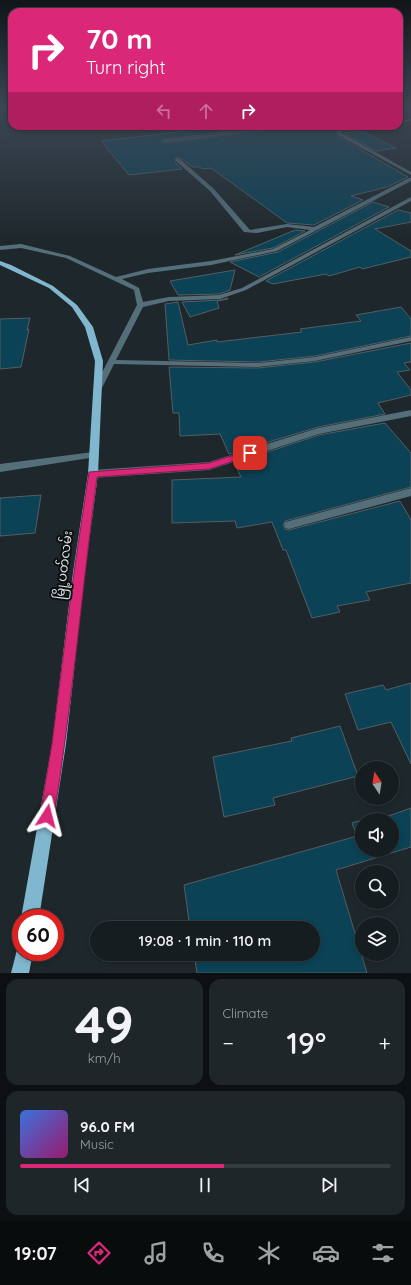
<!DOCTYPE html>
<meta charset="utf-8">
<style>
:root{--surface:#161d20;--page:#1f2629;--text:#f1f3f6;--muted:#9ea2a5;--line:#353b3e;--accent:#db2777}
body{margin:0;font-family:Quicksand,"Noto Sans Myanmar",sans-serif;background:var(--page);color:var(--text);height:100vh;display:flex;flex-direction:column;font-size:15px;white-space:nowrap}
*{box-sizing:border-box;margin:0}
p{font-size:13px;color:var(--muted)}
.icon{flex:none;width:22px;height:22px;fill:none;stroke:currentColor;stroke-width:2;stroke-linecap:round;stroke-linejoin:round}
.map{position:relative;height:973px;overflow:hidden}
.side{display:flex;flex-direction:column;gap:6px;padding:6px;background:#0c1012;flex:1}
.side>*{flex:none}
.guide{position:absolute;left:8px;top:8px;width:395px;height:122px;border-radius:12px;box-shadow:0 2px 6px #0003,0 0 0 1px var(--line);background:#db2777;color:#fff;overflow:hidden}
.needle{width:26px;rotate:347deg}
.buttons{position:absolute;left:355px;top:761px;display:grid;gap:8px}
.buttons a{display:grid;place-items:center;width:44px;height:44px;border-radius:50%;background:var(--surface);box-shadow:0 2px 6px #0003,0 0 0 1px var(--line);font-size:20px}
.speed{position:absolute;left:12px;top:909px;display:flex;gap:8px;font-size:20px;font-weight:700;text-align:center}
.speed>*{display:grid;place-content:center;width:52px;height:52px;border-radius:50%;background:var(--surface);box-shadow:0 2px 6px #0003,0 0 0 1px var(--line);line-height:1}
.speed .limit{border:6px solid #d22;background:#fff;color:#111}
.pin{position:absolute;display:grid;place-items:center;width:34px;height:34px;color:#fff;margin:-17px;border-radius:8px;box-shadow:0 2px 6px #0006}
.me{position:absolute;width:44px;margin:-22px;rotate:9deg;stroke-linejoin:round;filter:drop-shadow(0 0 3px #0008)}
.turn{display:flex;align-items:center;gap:14px;height:84px;padding:0 12px;font-size:18px}
.turn .icon{width:52px;height:52px;stroke-width:2.5}
.turn b{display:block;font-size:28px;line-height:34px}
.lanes{display:flex;align-items:center;height:38px;padding:0 12px;background:#0003;justify-content:center;gap:20px;direction:ltr}
.lanes .off{opacity:.35}
.big{font-size:30px;font-weight:600;line-height:1.1}
.side .widget{flex:1;display:flex;flex-direction:column;justify-content:center;gap:6px;min-width:0;padding:0 14px;border-radius:12px;background:var(--page)}
.side .dial{align-items:center;gap:0}
.dial b{font-size:52px;line-height:1}
.song{display:flex;align-items:center;gap:12px}
.cover{width:48px;height:48px;border-radius:6px;background:linear-gradient(135deg,hsl(220 70% 55%),hsl(320 70% 35%))}
.played{height:4px;border-radius:2px;background:linear-gradient(90deg,var(--accent) 55%,var(--line) 55%)}
.keys{display:flex;justify-content:space-around;direction:ltr}
.heat{display:flex;justify-content:space-between;align-items:center;font-size:22px;direction:ltr}
.side .tiles{flex:1;display:grid;gap:6px;grid-template-columns:1fr 1fr}
.widget:last-child{grid-column:span 2}
.trip{position:absolute;left:90px;top:921px;width:230px;height:40px;border-radius:20px;background:var(--surface);box-shadow:0 2px 6px #0003,0 0 0 1px var(--line);font-weight:600;line-height:40px;text-align:center}
.tabs{display:flex;height:64px;justify-content:space-around;align-items:center;background:#090c0d;color:var(--muted)}
.tabs .icon{width:28px;height:28px}
.tabs .selected{color:var(--accent)}
.tabs b{font-size:18px;color:var(--text)}
.map>svg:first-child{display:block}
.building{fill:#0b4255;stroke:#545e63}
.lines{fill:none;stroke-linecap:round;stroke-linejoin:round}
.minor{fill:#546e7a;fill-rule:evenodd}
.major{fill:#80b7cf;fill-rule:evenodd}
.route{fill:#db2777;stroke:#8e194d}
.labels{text-anchor:middle;stroke-width:4;stroke-linejoin:round;paint-order:stroke}
.street-label{font-size:13px;fill:#dae0e3;stroke:#0b0f11}
</style>
<div class="map">
<svg width="411" height="973" viewBox="0 0 411 973">
<rect width="100%" height="100%" fill="#1e272b"/>
<g class="building">
<polygon points="227,126 266,126 163,140 162,141 165,143 290,127 291,126 324,126 336,131 337,136 408,177 387,187 351,196 363,200 314,225 287,223 211,168 202,169 200,167 192,167 181,158 176,158 175,162 182,169 129,175 101,141"/>
<polygon points="359,130 396,148 376,151 344,133"/>
<polygon points="373,202 389,207 259,277 230,262 278,252"/>
<polygon points="398,210 411,213 411,222 375,229 411,251 411,257 362,269 360,267 329,276 326,274 273,284 266,281"/>
<polygon points="295,230 305,231 273,248 235,255"/>
<polygon points="235,270 230,290 219,294 178,295 170,281"/>
<polygon points="228,298 228,299 217,301 219,308 190,317 182,302 220,300"/>
<polygon points="178,302 188,345 217,340 217,342 302,332 300,329 361,321 356,315 401,307 411,319 411,336 315,356 258,362 169,360 165,304"/>
<polygon points="30,318 27,330 29,329 21,367 0,369 0,319"/>
<polygon points="411,343 411,362 404,363 410,370 397,372 411,390 411,395 378,403 385,414 318,427 229,454 220,434 180,436 179,413 173,413 169,367 258,368 315,362"/>
<polygon points="385,423 411,453 411,487 285,521 283,525 285,529 289,530 400,501 411,520 411,583 366,592 370,600 337,606 340,612 312,618 286,550 283,550 272,522 237,528 235,521 172,523 172,480 241,477 234,463 319,435"/>
<polygon points="41,495 35,533 0,536 0,498"/>
<polygon points="411,683 411,764 391,722 358,730 345,694 383,685 386,690"/>
<polygon points="340,726 358,776 273,798 275,805 224,817 213,757 292,741 291,738"/>
<polygon points="411,808 411,847 336,870 367,973 197,973 194,954 313,954 313,928 190,928 184,885 357,836 352,823 374,816 375,820 362,820 362,850 392,850 392,820 377,820"/>
</g>
<g class="lines">
<g class="minor">
<polygon points="411,119 411,121 399,123 399,121"/>
<polygon points="278,126 290,126 165,142 163,141"/>
<polygon points="325,126 341,129 368,126 340,132 411,172 411,175 338,135 337,130"/>
<polygon points="176,159 180,159 214,189 250,230 287,224 314,227 409,178 411,178 411,181 277,251 211,265 148,273 122,279 139,288 143,302 169,297 219,295 242,288 409,198 411,197 411,201 246,290 220,299 169,301 143,307 116,360 258,363 315,357 411,337 411,341 315,361 258,367 114,364 100,392 94,392 93,390 137,305 134,290 66,258 21,248 0,250 0,246 21,244 70,256 116,277 148,269 211,261 273,249 310,230 287,227 257,233 244,232 210,191 176,161"/>
<polygon points="411,410 411,416 319,434 209,470 93,478 90,477 88,474 90,471 93,470 209,462 318,428"/>
<polygon points="93,452 96,453 98,455 96,457 0,472 0,464"/>
<polygon points="411,488 411,496 289,529 285,528 284,525 285,522 289,521"/>
</g>
<g class="major">
<polygon points="0,261 11,265 53,286 77,305 93,327 103,361 98,474 85,572 66,744 39,918 21,918 52,744 73,572 88,474 95,361 85,327 72,307 49,288 0,265"/>
<polygon points="21,944 21,952 33,952 29,973 11,973 18,946"/>
</g>
</g>
<linearGradient id="sky" x2="0" y2="1"><stop stop-color="#101518"/><stop offset="0.44" stop-color="#3b4755"/><stop offset="1" stop-color="#3b4755" stop-opacity="0"/></linearGradient>
<rect width="411" height="241" fill="url(#sky)"/>
<path class="route" d="M250 450 253 451 254 453 253 455 209 469 97 477C82 590 72 704 54 816L52 821 47 823 42 821 40 816 52 744 74 572 89 472 209 463Z"/>
<g class="labels">
<g class="street-label">
<text transform="translate(63 565) rotate(-83)" y="5">မြို့ပတ်လမ်း</text>
</g>
</g>
</svg>
<div class="buttons">
<a><svg class="needle" viewBox="-14 -14 28 28"><path d="M0-13l5 13h-10z" fill="#e53935"/><path d="M0 13l5-13h-10z" fill="#9ea2a5"/></svg></a>
<a><svg class="icon" aria-label="sound" viewBox="0 0 24 24"><path d="M4 9h4l5-4v14l-5-4H4zM17 9q2 3 0 6"/></svg></a>
<a><svg class="icon" aria-label="search" viewBox="0 0 24 24"><circle cx="10" cy="10" r="6"/><path d="M15 15l6 6"/></svg></a>
<a><svg class="icon" aria-label="layers" viewBox="0 0 24 24"><path d="M12 4l9 5-9 5-9-5zM3 14l9 5 9-5"/></svg></a>
</div>
<div class="speed"><div class="limit">60</div></div>
<div class="pin" style="left:250px;top:453px;background:#d93025"><svg class="icon" aria-label="arrive" viewBox="0 0 24 24"><path d="M6 21V4h12l-3 4 3 4H6"/></svg></div>
<svg class="me" style="left:47px;top:816px" viewBox="-20 -20 40 40"><path d="M0-17L14 15 0 8-14 15z" fill="#db2777" stroke="#fff" stroke-width="4"/></svg>
<div class="trip">19:08 · 1 min · 110 m</div>
<div class="guide">
<div class="turn"><svg class="icon" aria-label="right" viewBox="0 0 24 24"><path d="M7 20v-9h11M14 6l5 5-5 5"/></svg><div><b>70 m</b>Turn right</div></div>
<div class="lanes"><svg class="icon off" aria-label="left" viewBox="0 0 24 24"><path d="M17 20v-9H6M10 6l-5 5 5 5"/></svg><svg class="icon off" aria-label="ahead" viewBox="0 0 24 24"><path d="M12 20V5M6 11l6-6 6 6"/></svg><svg class="icon" aria-label="right" viewBox="0 0 24 24"><path d="M7 20v-9h11M14 6l5 5-5 5"/></svg></div>
</div>
</div>
<section class="side">
<div class="tiles">
<div class="widget dial"><b>49</b><p>km/h</p></div>
<div class="widget"><p>Climate</p>
<div class="heat"><a>−</a><b class="big">19°</b><a>+</a></div>
</div>
<div class="widget">
<div class="song"><i class="cover"></i><div><b>96.0 FM</b><p>Music</p></div></div>
<div class="played"></div>
<div class="keys"><svg class="icon" aria-label="previous" viewBox="0 0 24 24"><path d="M18 5L8 12l10 7zM5 5v14"/></svg><svg class="icon" aria-label="pause" viewBox="0 0 24 24"><path d="M8 5v14M16 5v14"/></svg><svg class="icon" aria-label="next" viewBox="0 0 24 24"><path d="M6 5l10 7-10 7zM19 5v14"/></svg></div>
</div>
</div>
</section>
<nav class="tabs">
<b>19:07</b>
<svg class="icon selected" aria-label="directions" viewBox="0 0 24 24"><path d="M12 3l9 9-9 9-9-9zM9 14v-3h6M13 9l2 2-2 2"/></svg>
<svg class="icon" aria-label="music" viewBox="0 0 24 24"><path d="M9 18V5l10-2v13"/><circle cx="6" cy="18" r="3"/><circle cx="16" cy="16" r="3"/></svg>
<svg class="icon" aria-label="phone" viewBox="0 0 24 24"><path d="M5 4h4l2 5-3 2q2 4 5 5l2-3 5 2v4C11 20 4 13 5 4z"/></svg>
<svg class="icon" aria-label="climate" viewBox="0 0 24 24"><path d="M12 3v18M4 7l16 10M4 17L20 7"/></svg>
<svg class="icon" aria-label="car" viewBox="0 0 24 24"><path d="M5 17H2v-5l4-1 3-4h7l3 4 3 1v5h-3M9 17h6M6 11h13"/><circle cx="7" cy="17" r="2"/><circle cx="17" cy="17" r="2"/></svg>
<svg class="icon" aria-label="filters" viewBox="0 0 24 24"><path d="M4 7h16M4 17h16"/><circle cx="9" cy="7" r="2"/><circle cx="15" cy="17" r="2"/></svg>
</nav>
